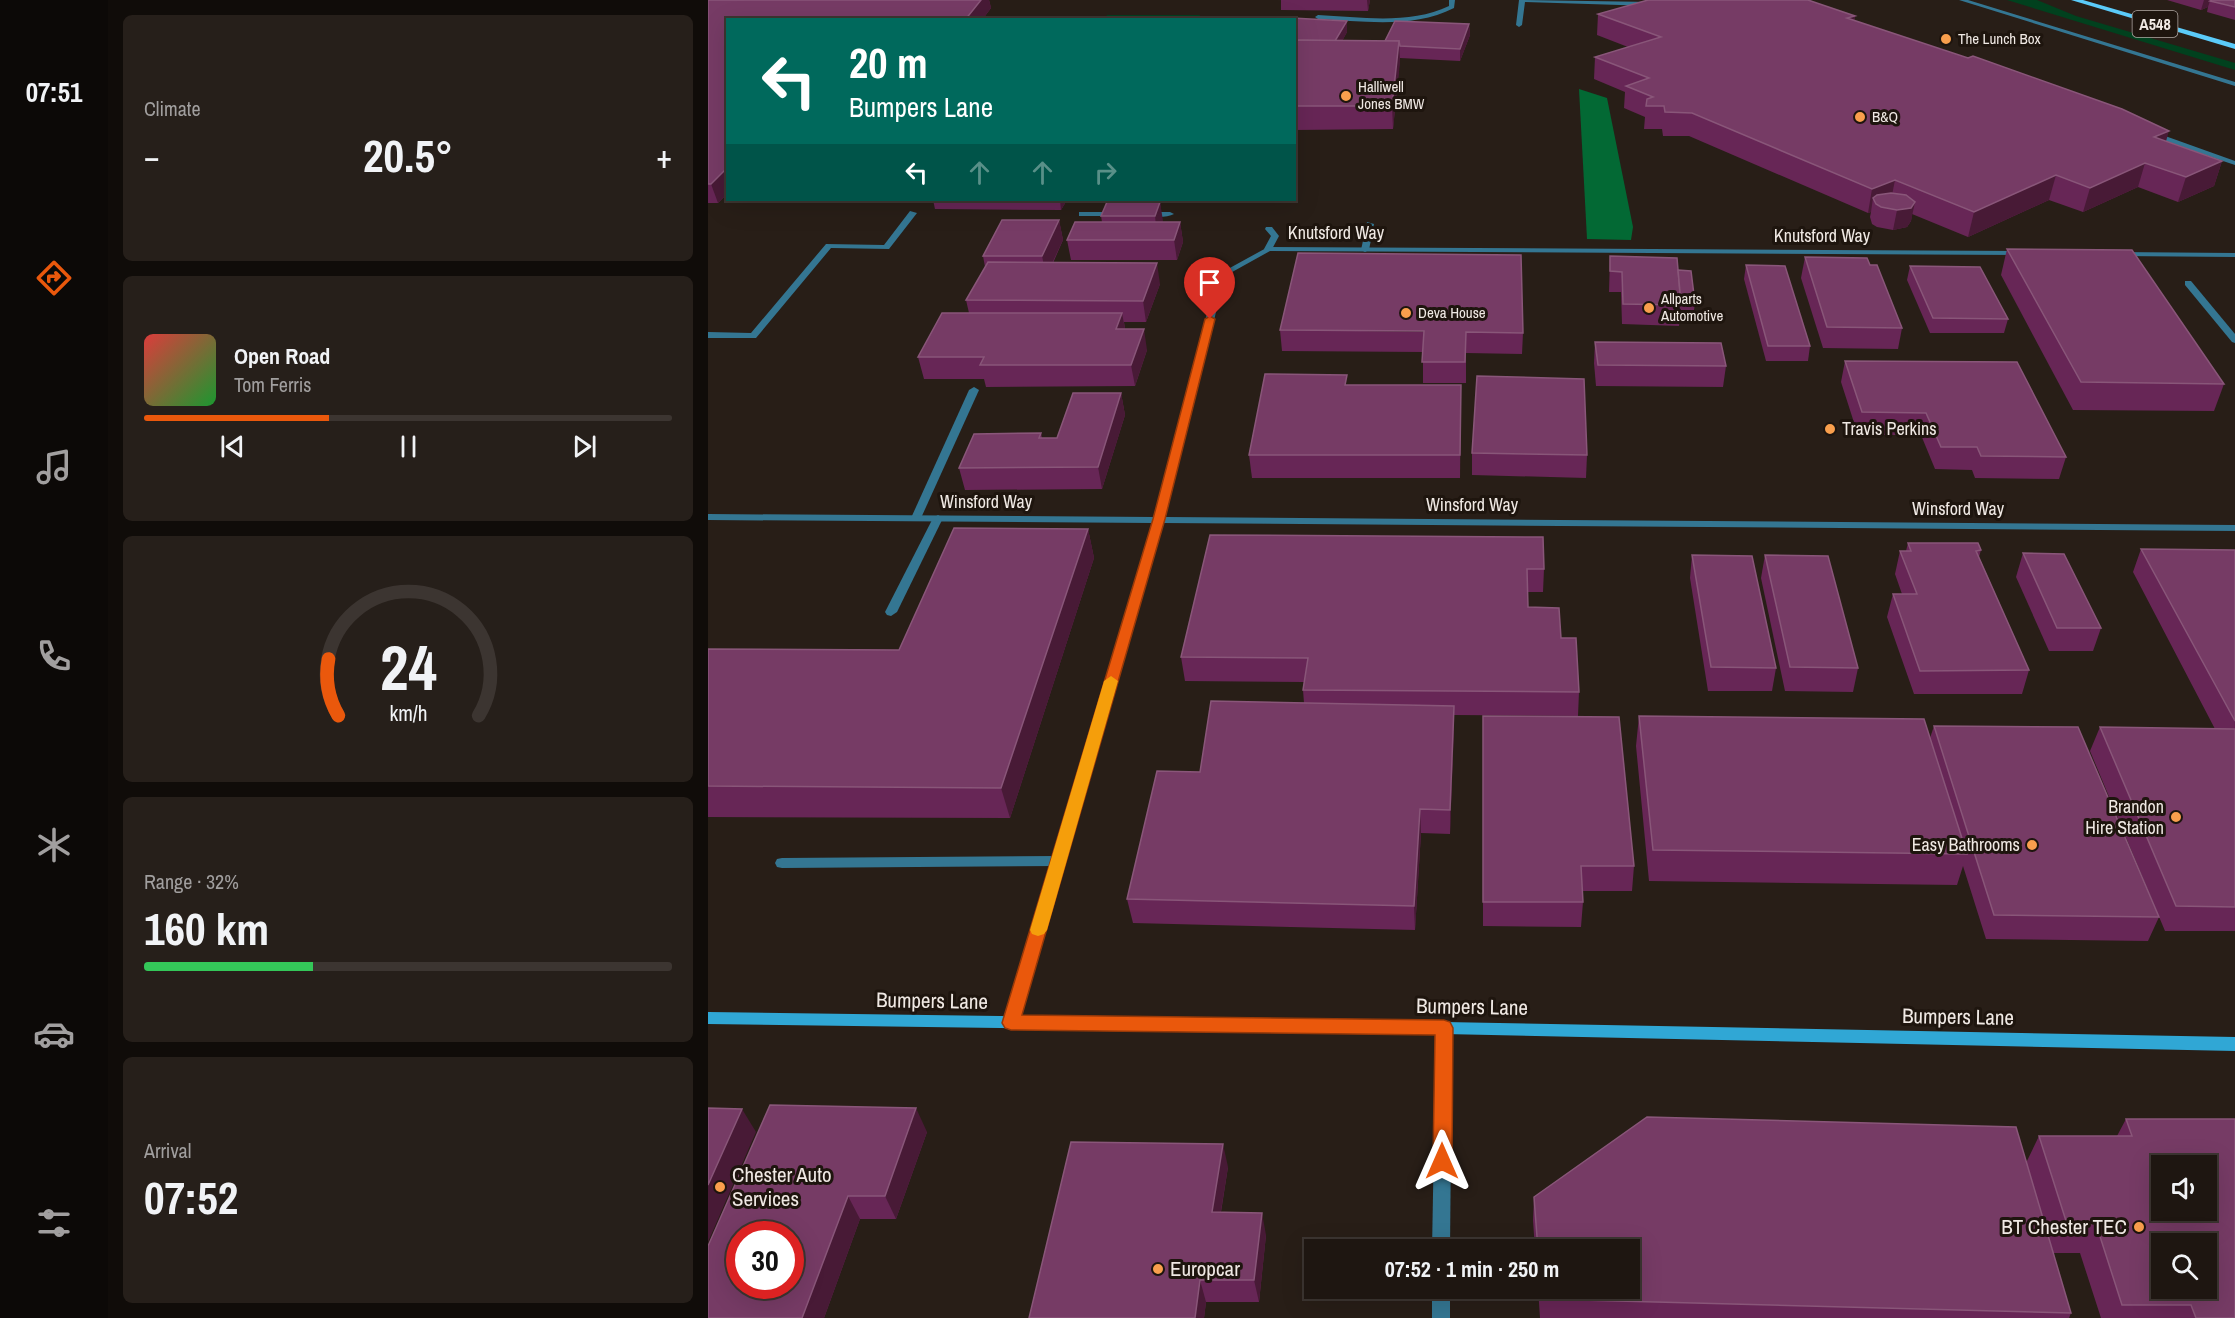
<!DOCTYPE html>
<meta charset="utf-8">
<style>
:root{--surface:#1e1611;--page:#261f1a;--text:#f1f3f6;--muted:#a19f9f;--line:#3c3531;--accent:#ea580c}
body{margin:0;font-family:"Archivo Narrow",sans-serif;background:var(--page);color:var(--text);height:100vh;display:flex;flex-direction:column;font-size:22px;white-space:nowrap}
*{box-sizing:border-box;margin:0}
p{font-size:20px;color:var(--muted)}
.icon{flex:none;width:33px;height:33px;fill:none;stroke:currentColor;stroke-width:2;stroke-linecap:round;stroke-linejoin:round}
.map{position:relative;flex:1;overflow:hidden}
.sheet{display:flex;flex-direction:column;gap:15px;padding:15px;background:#100c09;width:600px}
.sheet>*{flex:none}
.guide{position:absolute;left:18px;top:18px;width:570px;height:183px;border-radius:0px;box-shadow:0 6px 24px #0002,0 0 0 2px var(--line);background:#00695c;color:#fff;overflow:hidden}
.buttons{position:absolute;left:1443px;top:1155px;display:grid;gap:12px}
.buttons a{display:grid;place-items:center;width:66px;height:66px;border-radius:0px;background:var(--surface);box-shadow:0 6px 24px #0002,0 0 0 2px var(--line);font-size:30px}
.speed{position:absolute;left:18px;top:1221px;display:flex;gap:12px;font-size:30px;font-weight:700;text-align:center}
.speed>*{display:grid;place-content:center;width:78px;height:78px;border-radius:50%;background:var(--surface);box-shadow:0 6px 24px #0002,0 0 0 2px var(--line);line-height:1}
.speed .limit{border:9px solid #d22;background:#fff;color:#111}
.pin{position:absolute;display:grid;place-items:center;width:51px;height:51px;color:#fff;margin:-62px -26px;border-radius:50% 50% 50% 0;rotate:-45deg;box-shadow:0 0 6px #0007}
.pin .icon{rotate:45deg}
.me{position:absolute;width:66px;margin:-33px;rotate:0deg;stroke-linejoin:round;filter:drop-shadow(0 0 4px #0008)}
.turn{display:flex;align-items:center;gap:21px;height:126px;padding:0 24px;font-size:27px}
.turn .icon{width:78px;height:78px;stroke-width:2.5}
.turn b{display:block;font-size:42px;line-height:51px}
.lanes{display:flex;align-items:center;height:57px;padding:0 24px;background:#0003;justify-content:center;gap:30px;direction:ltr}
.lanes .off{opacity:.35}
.big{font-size:45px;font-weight:700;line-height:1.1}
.sheet .tile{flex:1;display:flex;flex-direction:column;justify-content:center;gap:9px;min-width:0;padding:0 21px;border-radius:9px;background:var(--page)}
.sheet .dial{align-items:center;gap:0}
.dial svg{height:156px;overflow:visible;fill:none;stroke:var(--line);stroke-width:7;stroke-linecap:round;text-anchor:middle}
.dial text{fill:var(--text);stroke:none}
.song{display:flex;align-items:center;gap:18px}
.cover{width:72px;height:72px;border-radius:9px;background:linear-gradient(135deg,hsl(0 70% 55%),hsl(130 70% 35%))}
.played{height:6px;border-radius:3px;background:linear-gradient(90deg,var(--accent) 35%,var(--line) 35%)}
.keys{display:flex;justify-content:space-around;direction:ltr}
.heat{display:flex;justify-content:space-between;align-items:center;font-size:33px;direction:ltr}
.charge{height:9px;border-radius:4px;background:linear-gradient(90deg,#34c759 32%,var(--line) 0)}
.trip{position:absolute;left:596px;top:1239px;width:336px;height:60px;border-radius:0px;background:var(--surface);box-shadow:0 6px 24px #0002,0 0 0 2px var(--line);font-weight:700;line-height:60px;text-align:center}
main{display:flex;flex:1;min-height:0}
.tabs{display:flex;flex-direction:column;width:108px;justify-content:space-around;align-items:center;background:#0c0907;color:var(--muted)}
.tabs .icon{width:42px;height:42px}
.tabs .on{color:var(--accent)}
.tabs b{font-size:27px;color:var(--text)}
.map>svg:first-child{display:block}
.green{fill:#01411e}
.forest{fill:#036934}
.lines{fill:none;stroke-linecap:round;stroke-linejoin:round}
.lane{fill:#347692;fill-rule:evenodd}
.street{fill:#347692;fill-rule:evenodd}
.secondary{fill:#30a7d5;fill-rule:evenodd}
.primary{fill:#5bcbf9;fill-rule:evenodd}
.wall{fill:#672656}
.shaded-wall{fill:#481a36}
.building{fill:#763b65;stroke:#895679;stroke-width:1.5;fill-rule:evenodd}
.route{fill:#ea580c;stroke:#983908;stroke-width:1.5}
.slow{fill:#f59e0b}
.poi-dot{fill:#f99f4d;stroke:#1e150e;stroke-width:2}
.labels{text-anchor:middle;stroke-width:6;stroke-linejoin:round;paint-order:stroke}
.far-poi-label{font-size:15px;fill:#f0e9e4;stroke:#1e150e;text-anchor:start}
.shield{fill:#1e150e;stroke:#b1a9a4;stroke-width:1.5}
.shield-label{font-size:16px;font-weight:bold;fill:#f0e9e4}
.street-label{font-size:18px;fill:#f0e9e4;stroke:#1e150e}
.poi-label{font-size:18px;fill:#f0e9e4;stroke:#1e150e;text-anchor:end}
.near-street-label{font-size:21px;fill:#f0e9e4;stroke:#1e150e}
.near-poi-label{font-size:21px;fill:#f0e9e4;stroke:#1e150e;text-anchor:start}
</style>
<main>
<nav class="tabs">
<b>07:51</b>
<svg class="icon on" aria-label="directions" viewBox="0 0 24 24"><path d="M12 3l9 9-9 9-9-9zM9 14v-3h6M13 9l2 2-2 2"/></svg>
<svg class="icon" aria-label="music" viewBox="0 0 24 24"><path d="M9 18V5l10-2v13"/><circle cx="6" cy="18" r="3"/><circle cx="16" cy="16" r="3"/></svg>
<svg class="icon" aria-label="phone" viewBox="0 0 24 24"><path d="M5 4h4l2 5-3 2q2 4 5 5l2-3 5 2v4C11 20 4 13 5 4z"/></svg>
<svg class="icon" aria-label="climate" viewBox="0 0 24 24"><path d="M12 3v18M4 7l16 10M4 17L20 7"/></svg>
<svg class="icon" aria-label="car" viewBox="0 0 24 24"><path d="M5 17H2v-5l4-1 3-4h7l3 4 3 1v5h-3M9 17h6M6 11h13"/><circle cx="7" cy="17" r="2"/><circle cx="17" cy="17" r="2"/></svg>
<svg class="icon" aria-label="filters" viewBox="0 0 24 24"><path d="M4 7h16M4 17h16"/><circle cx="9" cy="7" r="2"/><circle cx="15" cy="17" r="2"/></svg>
</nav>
<section class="sheet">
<div class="tile"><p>Climate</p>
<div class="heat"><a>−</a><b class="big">20.5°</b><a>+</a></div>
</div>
<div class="tile">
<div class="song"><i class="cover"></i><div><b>Open Road</b><p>Tom Ferris</p></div></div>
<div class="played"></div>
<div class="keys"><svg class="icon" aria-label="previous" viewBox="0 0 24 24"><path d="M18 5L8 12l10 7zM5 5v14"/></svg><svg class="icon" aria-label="pause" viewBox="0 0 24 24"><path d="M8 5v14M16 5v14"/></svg><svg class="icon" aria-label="next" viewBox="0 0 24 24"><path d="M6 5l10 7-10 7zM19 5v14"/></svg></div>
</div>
<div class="tile dial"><svg viewBox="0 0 100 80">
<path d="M14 69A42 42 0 1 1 86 69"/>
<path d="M14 69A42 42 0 0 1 9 40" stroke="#ea580c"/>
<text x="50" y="56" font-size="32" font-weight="700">24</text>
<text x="50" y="72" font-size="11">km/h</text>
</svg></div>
<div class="tile"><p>Range · 32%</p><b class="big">160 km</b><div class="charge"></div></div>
<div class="tile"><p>Arrival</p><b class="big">07:52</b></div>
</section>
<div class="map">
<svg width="1527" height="1318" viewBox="0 0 1527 1318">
<rect width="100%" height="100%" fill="#281e17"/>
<g class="green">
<polygon points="1299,0 1329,0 1368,16 1527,63 1527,70"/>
<polygon points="399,15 492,15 490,20 397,19"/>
</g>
<polygon class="forest" points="871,89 899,98 925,227 923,240 879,239"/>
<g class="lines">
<g class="lane">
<path d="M741 0H747L746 8C705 29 655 21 610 19L607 17 610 15C652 17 702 25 741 6Z"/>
<polygon points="811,0 944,2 947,4 944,6 817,2 814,25 811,27 808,25"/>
<polygon points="1251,0 1260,0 1527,82 1527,86"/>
<polygon points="1440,132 1446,132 1527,161 1527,165 1440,136"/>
<polygon points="202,211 209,213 181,249 123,248 48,338 0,338 0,332 43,333 118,244 176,245"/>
<polygon points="371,212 410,212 414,214 410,216 371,216"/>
<path d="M436 212H462L466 214C459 218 442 218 435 214Z"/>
<polygon points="659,222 666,224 661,250 657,252 653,250"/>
<polygon points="558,227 564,227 571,236 563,251 560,251 556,249 563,236 557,229"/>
<polygon points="1477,281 1483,281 1527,334 1527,343 1524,342 1477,285"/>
<polygon points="266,387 271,390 213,518 212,520 204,520 203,518 261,390"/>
<polygon points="230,515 235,518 189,612 183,616 179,615 177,612 225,518"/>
<polygon points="350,856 355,857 357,861 355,865 350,866 74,868 69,867 67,863 69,859 74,858"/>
</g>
<g class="street">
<polygon points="560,247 1312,251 1316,253 1312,255 562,251 517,276 457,517 1527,525 1527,531 455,523 311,1023 308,1028 303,1029 298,1028 295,1023 444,523 0,520 0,514 446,517 509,275"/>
<polygon points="1408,252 1527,253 1527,257 1411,256 1407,254"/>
<polygon points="736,1022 741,1023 744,1028 742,1250 724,1250 728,1028 731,1023"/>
<rect x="724" y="1288" width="18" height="30"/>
</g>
<polygon class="secondary" points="0,1012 736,1022 1527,1037 1527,1051 736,1034 0,1024"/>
<polygon class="primary" points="1363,0 1375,0 1527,44 1527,49"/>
</g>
<g class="wall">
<polygon points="0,0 281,0 283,8 274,20 20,20 20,193 10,203 0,203"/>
<polygon points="573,0 662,0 660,11 573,10"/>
<polygon points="1459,0 1527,0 1527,20 1499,12 1500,7 1493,10"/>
<polygon points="890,14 1147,16 1146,21 1458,141 1514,161 1506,186 1470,202 1430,187 1375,212 1341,200 1260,237 1204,214 1203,221 1199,227 1185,230 1169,227 1164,224 1162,217 1163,212 1160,213 981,136 955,136 954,129 936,129 937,117 916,108 917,92 886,79 887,57 920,47 889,35"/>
<polygon points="586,20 639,32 634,41 677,41 761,24 762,35 752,61 692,58 685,129 586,130"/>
<polygon points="225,200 359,200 353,210 227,209"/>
<polygon points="452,202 454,222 472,222 475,242 469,260 363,260 359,240 394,222 393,216"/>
<polygon points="351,220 355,240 345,263 452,284 438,322 416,322 417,329 439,350 427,386 278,387 276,379 216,379 210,357 261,313 258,300 277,267 275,256"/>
<polygon points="1299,249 1516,384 1506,411 1365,410 1293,275"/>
<polygon points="902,256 987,303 986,310 973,310 971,326 914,324 913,292 901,292"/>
<polygon points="1097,257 1162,265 1194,328 1190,349 1115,348 1093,278"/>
<polygon points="1038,265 1102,346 1100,361 1058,361 1036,279"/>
<polygon points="1202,266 1300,319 1296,333 1222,333 1199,280"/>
<polygon points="572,330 815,333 814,354 758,353 758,383 715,383 715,352 574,351"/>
<polygon points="887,342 1018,366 1015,387 888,386 886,363"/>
<polygon points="1137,361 1358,457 1351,479 1267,478 1264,470 1227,469 1213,435 1150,435 1133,382"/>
<polygon points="753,385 752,478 544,478 541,455"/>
<polygon points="413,393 417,415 394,489 257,490 251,468 333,433 334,438 349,438"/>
<polygon points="764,453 879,455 878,478 764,475"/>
<polygon points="380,529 386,558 302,818 0,817 0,649 191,650"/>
<polygon points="502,535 836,569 835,592 820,592 820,607 853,638 871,692 870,716 746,715 742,834 713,833 707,930 425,923 419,899 492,772 596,703 595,690 596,682 477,681 473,657"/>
<polygon points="1200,543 1273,550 1271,557 1321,670 1314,694 1206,694 1179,617 1185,594 1194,594 1187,574 1192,551 1198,551"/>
<polygon points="1433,549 1527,550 1527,931 1457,931 1382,751 1392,727 1507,729 1425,572"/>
<polygon points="1315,553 1393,628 1385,651 1341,651 1308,577"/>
<polygon points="984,555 1068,668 1064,691 1000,691 982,578"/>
<polygon points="1057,555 1150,668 1145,692 1077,691 1053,578"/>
<polygon points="775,716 926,866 924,891 874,891 875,902 873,927 775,926"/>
<polygon points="931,716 1222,738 1226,726 1451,917 1440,941 1278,939 1255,866 1249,885 941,881 928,746"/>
<polygon points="62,1105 219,1132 188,1219 152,1219 116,1318 0,1318"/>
<polygon points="1418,1119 1527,1318 1393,1318 1372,1253 1345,1253 1363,1313 1361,1318 832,1318 830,1288 921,1288 921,1250 827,1250 825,1220 826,1197 1318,1163 1331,1136 1409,1136"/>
<polygon points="520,1167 513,1212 558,1235 551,1302 498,1302 496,1318 321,1318"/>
</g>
<g class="shaded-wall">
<polygon points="273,0 281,0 283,8 274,20 257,20"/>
<polygon points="659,0 662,0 660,11"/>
<polygon points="1496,0 1508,0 1502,1 1500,7 1493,10"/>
<polygon points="1147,16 1143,37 1139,18"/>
<polygon points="639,21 639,32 626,56 625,44"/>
<polygon points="761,24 762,35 752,61 752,49"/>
<polygon points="691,41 692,62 685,129 684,106"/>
<polygon points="1461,131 1454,155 1446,137"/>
<polygon points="1514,161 1506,186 1470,202 1478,177"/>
<polygon points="1437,163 1430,187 1375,212 1382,188"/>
<polygon points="20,167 20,193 10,203 3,184"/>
<polygon points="1348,175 1341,200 1260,237 1266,212"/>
<polygon points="1187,180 1182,205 1165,198 1163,212 1160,213 1164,189"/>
<polygon points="352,200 359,200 353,210"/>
<polygon points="452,202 455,221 449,236 447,216"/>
<polygon points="1207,202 1203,221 1199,227 1185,230 1189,210"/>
<polygon points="351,220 355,240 338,276 334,256"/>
<polygon points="472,222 475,242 469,260 466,240"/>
<polygon points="449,263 452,284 438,322 435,301"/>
<polygon points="414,313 418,334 408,329"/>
<polygon points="436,329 439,350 427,386 423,365"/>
<polygon points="413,393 417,415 394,489 390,467"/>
<polygon points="380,529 386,558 302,818 293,788"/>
<polygon points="746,706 746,730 742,834 742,810"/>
<polygon points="712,809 713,833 707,930 706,906"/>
<polygon points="208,1108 219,1132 188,1219 177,1196"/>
<polygon points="34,1109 48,1132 0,1242 0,1185"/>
<polygon points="515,1144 520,1167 509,1235 504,1212"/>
<polygon points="140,1196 152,1219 116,1318 94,1318"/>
<polygon points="554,1213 558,1235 551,1302 546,1280"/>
<polygon points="492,1280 498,1302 496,1318 487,1318"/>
</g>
<g class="building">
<polygon points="0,0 273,0 257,20 20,20 20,167 3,184 0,184"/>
<polygon points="940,0 1100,0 1147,16 1139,18 1260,58 1265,56 1414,109 1461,131 1446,137 1514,161 1478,177 1437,163 1382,188 1348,175 1266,212 1187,180 1164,189 984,113 957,112 956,106 938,106 939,99 945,97 918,86 941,78 887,57 953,37 890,14"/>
<polygon points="1504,0 1527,0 1527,7 1502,1"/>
<polygon points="565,17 639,21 627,41 586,40 586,20 563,20"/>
<polygon points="687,21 761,24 752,49 692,46 691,41 677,41"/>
<polygon points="586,40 691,41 684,106 586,106"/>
<polygon points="1183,193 1198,195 1207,202 1203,208 1189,210 1173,207 1168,204 1165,198 1169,195"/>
<polygon points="399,202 452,202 447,216 393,216"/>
<polygon points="294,220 351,220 334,256 275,256"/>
<polygon points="367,222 472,222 466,240 359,240"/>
<polygon points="1299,249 1424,250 1516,384 1373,382"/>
<polygon points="590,253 813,255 815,333 758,332 757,362 714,362 716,331 572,330"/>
<polygon points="902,256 969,258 973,305 915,304 914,272 902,271"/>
<polygon points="1097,257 1159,258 1162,265 1169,265 1194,328 1119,327"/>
<polygon points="280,262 449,263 435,301 258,300"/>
<polygon points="1038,265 1077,266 1102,346 1060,346"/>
<polygon points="1202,266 1272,267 1300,319 1225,318"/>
<polygon points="970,270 983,271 987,303 973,303"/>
<polygon points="234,313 414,313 408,329 436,329 423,365 272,365 276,357 210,357"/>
<polygon points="887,342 1013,343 1018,366 890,365"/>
<polygon points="1137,361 1309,362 1358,457 1273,456 1269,447 1233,447 1218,413 1154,412"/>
<polygon points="557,374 639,375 637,385 753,385 752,455 541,455"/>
<polygon points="769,376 876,379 879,455 764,453"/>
<polygon points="365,393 413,393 390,467 251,468 266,434 333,433 331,438 349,438"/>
<polygon points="246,528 380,529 293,788 0,786 0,649 191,650"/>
<polygon points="502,535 835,537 836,569 819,569 820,607 851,608 853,638 868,638 871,692 595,690 600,658 473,657"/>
<polygon points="1200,543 1270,543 1273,550 1268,551 1321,670 1212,671 1185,594 1209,594 1192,551 1203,551"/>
<polygon points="1433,549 1527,550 1527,721"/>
<polygon points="1315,553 1356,554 1393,628 1349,628"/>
<polygon points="984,555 1044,556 1068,668 1003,667"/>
<polygon points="1057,555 1120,556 1150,668 1082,667"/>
<polygon points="503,701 746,706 742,810 712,809 706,906 419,899 449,771 492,772"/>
<polygon points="775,716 911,717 926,866 873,866 875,902 775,902"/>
<polygon points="931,716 1216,719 1259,854 945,850"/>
<polygon points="1226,726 1370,727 1451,917 1286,915"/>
<polygon points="1392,727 1527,729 1527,907 1468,906"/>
<path d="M62 1105 208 1108 177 1196H140L94 1318H0V1246ZM32 1234H82V1286H32Z"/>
<polygon points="0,1108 34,1109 0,1185"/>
<polygon points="939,1117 1308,1127 1363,1313 833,1299 833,1288 921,1288 921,1250 830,1250 826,1197"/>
<path d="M1418 1119H1527V1318H1488L1483 1305H1414L1388 1224H1359L1331 1136H1424ZM1454 1166H1498V1210H1454ZM1454 1244H1498V1288H1454Z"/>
<polygon points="363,1142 515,1144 504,1212 554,1213 546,1280 492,1280 487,1318 321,1318"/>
</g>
<polygon class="route" points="502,316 507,319 457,519 314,1015 736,1020 742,1022 745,1028 744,1161 741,1167 734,1169 728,1167 725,1161 727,1035 303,1030 297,1028 294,1023 445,519 497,319"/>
<polygon class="slow" points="403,676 410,681 339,930 336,934 330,936 324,934 322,930 396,681"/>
<g class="poi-dot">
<circle cx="1238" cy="39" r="6"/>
<circle cx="638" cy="96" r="6"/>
<circle cx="1152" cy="117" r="6"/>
<circle cx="941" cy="308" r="6"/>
<circle cx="698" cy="313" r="6"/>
<circle cx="1122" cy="429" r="6"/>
<circle cx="1468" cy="817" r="6"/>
<circle cx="1324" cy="845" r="6"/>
<circle cx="12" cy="1187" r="6"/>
<circle cx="1431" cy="1227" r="6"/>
<circle cx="450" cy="1269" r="6"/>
</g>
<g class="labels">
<g class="far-poi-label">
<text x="1250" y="44">The Lunch Box</text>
<text x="650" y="92">Halliwell<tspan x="650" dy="17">Jones BMW</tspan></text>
<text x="1164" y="122">B&amp;Q</text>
<text x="953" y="304">Allparts<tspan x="953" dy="17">Automotive</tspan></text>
<text x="710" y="318">Deva House</text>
</g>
<rect class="shield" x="1424.5" y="11" width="45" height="26" rx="4.5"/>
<g class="shield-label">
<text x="1447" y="30">A548</text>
</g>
<g class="street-label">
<text x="628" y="239">Knutsford Way</text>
<text x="1114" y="242">Knutsford Way</text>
<text x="278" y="508">Winsford Way</text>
<text x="764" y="511">Winsford Way</text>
<text x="1250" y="515">Winsford Way</text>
</g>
<g class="poi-label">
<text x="1134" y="435" text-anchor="start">Travis Perkins</text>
<text x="1456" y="813">Brandon<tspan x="1456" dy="21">Hire Station</tspan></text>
<text x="1312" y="851">Easy Bathrooms</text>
</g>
<g class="near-street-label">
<text transform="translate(224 1001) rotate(1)" y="7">Bumpers Lane</text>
<text transform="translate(764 1007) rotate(1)" y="7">Bumpers Lane</text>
<text transform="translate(1250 1017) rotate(1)" y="7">Bumpers Lane</text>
</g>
<g class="near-poi-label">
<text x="24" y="1182">Chester Auto<tspan x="24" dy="24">Services</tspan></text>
<text x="1419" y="1234" text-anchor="end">BT Chester TEC</text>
<text x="462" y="1276">Europcar</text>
</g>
</g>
</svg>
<div class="buttons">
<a><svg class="icon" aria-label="sound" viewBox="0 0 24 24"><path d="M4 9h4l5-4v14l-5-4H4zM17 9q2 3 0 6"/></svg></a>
<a><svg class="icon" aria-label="search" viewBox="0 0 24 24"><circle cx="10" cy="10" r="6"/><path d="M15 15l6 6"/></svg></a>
</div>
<div class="speed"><div class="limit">30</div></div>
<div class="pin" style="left:502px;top:319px;background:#d93025"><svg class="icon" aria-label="arrive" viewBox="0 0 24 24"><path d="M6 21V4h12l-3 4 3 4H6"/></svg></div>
<svg class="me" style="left:734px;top:1161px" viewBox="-20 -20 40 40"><path d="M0-17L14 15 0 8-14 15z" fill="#ea580c" stroke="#fff" stroke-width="4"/></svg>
<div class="trip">07:52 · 1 min · 250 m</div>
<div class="guide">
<div class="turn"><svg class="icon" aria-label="left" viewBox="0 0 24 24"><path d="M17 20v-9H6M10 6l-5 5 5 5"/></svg><div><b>20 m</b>Bumpers Lane</div></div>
<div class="lanes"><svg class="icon" aria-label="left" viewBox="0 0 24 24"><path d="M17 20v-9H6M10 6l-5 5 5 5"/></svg><svg class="icon off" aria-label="ahead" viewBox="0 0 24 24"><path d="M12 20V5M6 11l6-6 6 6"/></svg><svg class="icon off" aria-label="ahead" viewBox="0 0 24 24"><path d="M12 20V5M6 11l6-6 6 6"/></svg><svg class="icon off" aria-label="right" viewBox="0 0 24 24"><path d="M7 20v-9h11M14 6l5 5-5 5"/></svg></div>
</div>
</div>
</main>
